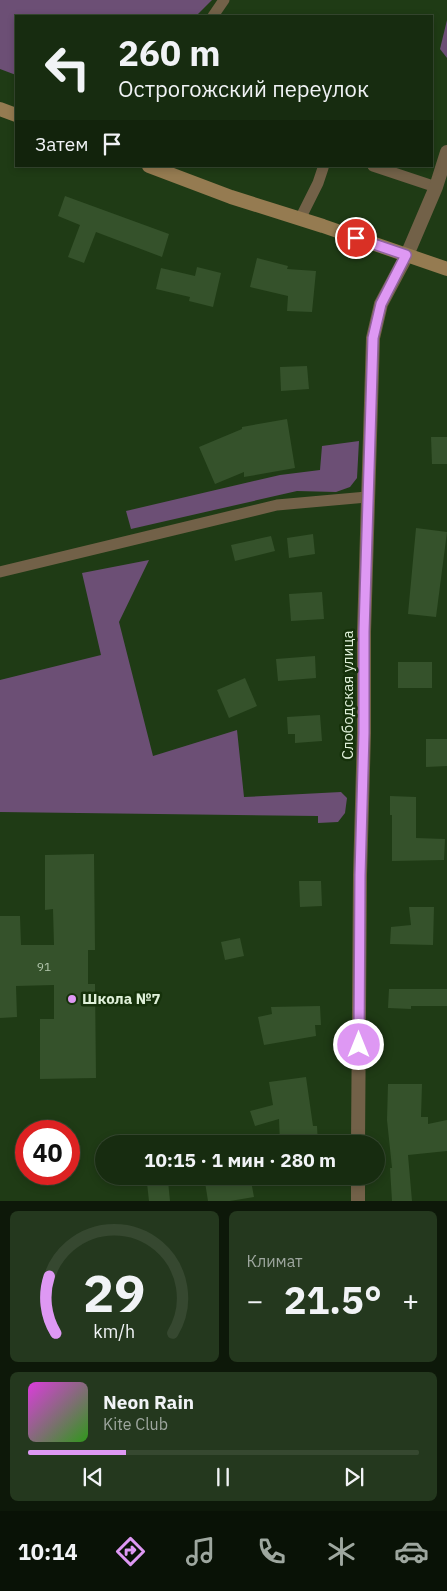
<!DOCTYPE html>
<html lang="ru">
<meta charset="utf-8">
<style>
:root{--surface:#172c10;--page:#24381e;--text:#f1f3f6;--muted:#9ea79f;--line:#364830;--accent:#de98f3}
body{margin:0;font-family:"IBM Plex Sans",sans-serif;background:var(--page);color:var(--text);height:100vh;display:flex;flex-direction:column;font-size:19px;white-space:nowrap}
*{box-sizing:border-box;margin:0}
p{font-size:16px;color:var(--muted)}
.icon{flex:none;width:28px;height:28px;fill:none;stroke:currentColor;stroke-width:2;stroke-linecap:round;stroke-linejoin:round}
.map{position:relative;height:1201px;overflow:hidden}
.side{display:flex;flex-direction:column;gap:10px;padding:10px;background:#0d1809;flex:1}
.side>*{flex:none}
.top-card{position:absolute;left:15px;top:15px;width:418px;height:152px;border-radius:0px;box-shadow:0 2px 8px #0003,0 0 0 1px var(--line);background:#172c10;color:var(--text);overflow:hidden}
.speed{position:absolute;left:15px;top:1120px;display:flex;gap:10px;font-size:25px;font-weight:700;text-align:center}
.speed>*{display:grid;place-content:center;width:65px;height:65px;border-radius:50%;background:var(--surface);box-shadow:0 2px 8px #0003,0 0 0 1px var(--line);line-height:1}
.speed .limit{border:8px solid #d22;background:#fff;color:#111}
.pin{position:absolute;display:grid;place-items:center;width:42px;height:42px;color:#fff;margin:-21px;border:2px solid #fff;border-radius:50%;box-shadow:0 1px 5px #0007}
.me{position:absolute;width:55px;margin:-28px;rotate:0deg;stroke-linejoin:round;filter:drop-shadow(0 0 4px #0008)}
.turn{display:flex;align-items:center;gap:18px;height:105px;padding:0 20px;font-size:22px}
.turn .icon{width:65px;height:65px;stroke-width:2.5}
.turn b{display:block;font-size:35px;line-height:42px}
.then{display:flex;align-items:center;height:48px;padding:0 20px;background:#0003;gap:10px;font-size:19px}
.big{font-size:38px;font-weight:700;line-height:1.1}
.side .widget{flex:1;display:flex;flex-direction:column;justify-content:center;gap:8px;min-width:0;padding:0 18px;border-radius:8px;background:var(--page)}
.side .dial{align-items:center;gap:0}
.dial svg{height:130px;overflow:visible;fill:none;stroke:var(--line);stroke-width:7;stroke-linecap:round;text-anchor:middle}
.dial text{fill:var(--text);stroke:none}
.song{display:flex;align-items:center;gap:15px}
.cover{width:60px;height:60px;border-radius:8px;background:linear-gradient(135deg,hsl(300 70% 55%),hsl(110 70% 35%))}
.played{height:5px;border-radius:2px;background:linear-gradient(90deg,var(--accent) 25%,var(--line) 25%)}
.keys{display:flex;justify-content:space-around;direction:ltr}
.heat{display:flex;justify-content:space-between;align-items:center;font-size:28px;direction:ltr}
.side .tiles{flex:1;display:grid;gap:10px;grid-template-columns:1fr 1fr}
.widget:last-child{grid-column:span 2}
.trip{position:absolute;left:95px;top:1135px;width:290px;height:50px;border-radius:25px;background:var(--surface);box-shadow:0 2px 8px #0003,0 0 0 1px var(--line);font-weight:700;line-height:50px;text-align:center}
.dock{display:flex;height:80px;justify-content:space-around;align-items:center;background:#091206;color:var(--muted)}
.dock .icon{width:35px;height:35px}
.dock .active{color:var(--accent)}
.dock b{font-size:22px;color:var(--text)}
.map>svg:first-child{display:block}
.green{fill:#6c4f75}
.building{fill:#35522b}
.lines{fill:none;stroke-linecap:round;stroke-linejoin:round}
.service{stroke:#726148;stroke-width:11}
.minor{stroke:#726148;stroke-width:14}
.tertiary{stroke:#726148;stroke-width:14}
.secondary{stroke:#957b51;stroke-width:14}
.route-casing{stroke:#90639e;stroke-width:12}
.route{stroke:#de98f3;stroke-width:9}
.poi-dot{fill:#de98f3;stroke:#15310a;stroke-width:2}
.labels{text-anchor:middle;stroke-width:5;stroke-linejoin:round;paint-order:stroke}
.number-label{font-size:12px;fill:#b4c8ae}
.street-label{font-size:15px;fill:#dff0d9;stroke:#15310a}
.poi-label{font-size:15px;font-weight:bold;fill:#dff0d9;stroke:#15310a;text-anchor:start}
</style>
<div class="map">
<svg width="447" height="1201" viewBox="0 0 447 1201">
<rect width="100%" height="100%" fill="#1f3b15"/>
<g class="green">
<polygon points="0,0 212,0 196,16 16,16 16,75 0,69"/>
<polygon points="447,20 447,58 440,49"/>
<polygon points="359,441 357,478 350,487 336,492 297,491 131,529 126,511 280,475 320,470 322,446"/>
<polygon points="149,560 119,622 153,756 237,730 244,797 341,792 347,798 345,813 338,822 318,823 318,816 0,812 0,680 101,655 82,573"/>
</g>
<g class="building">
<polygon points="65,196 169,234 162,257 96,232 84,263 68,257 80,225 58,216"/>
<polygon points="257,258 288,266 287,269 316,271 312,312 287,311 288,296 250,287"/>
<polygon points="197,267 221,273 213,307 189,301 190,297 156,289 161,268 195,276"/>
<polygon points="307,366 309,389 281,391 280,367"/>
<polygon points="287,419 295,468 244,477 244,472 215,484 199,447 242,429 242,427"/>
<polygon points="431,437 447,437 447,464 432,464"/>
<polygon points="416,528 447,532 436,617 408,614"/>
<polygon points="313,534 315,554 289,558 287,538"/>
<polygon points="271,536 275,551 235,561 231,545"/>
<polygon points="322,592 324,619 291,621 289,594"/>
<polygon points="315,656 316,678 278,681 276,659"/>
<rect x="398" y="662" width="34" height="26"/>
<polygon points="245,678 257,706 229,718 217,690"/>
<polygon points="320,715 322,741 295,743 295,734 288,734 287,717"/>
<polygon points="426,739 447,739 447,766 426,767"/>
<polygon points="390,796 416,797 416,838 445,839 444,860 392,861 392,815 390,815"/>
<polygon points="94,854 95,950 88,950 88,984 95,984 96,1078 40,1079 40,1019 54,1019 54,985 16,986 17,1017 0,1018 0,916 20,916 21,945 54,945 53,909 45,910 45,855"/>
<polygon points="299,881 321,881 322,906 300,907"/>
<polygon points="409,907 434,907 433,945 390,944 391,927 411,925"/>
<polygon points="240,938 244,956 225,960 221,942"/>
<polygon points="389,989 447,989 447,1006 411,1006 411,1009 388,1008"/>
<polygon points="320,1006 321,1025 315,1025 316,1036 264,1045 258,1017 272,1014 271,1007"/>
<polygon points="306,1077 313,1126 317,1126 318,1144 280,1144 279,1119 255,1126 250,1111 273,1105 269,1082"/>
<polygon points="388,1084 422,1084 421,1117 428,1117 428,1124 447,1120 447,1151 408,1155 412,1201 392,1201 390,1168 392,1168 387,1120"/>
<polygon points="204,1176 250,1176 254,1197 230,1201 208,1201"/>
<polygon points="168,1181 170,1201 149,1201 147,1183"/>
</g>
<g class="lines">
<g class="service">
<polyline points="213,16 224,0"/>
<polyline points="373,166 436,187"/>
<polyline points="300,219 318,183 323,168"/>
<polyline points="0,572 277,505 367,497"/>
</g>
<polyline class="minor" points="407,255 436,187 447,152"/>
<g class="tertiary">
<polyline points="358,1144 360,875 364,733 364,632 373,338 381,304 407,255"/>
<polyline points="358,1201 358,1176"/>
</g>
<g class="secondary">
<polyline points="0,109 16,115"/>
<polyline points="149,166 231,197 323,226 447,269"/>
</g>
</g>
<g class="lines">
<g class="route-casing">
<polyline id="route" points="356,238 406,255 381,304 373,338 364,632 364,733 360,875 359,1045"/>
</g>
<use href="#route" class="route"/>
</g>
<circle class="poi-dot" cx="72" cy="999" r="5"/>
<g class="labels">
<g class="number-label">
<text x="44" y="971">91</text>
</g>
<g class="street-label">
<text transform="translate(348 695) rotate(-90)" y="5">Слободская улица</text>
</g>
<g class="poi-label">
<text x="82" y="1004">Школа №7</text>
</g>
</g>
</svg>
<div class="speed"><div class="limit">40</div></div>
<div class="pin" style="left:356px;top:238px;background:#d93025"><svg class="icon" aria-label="arrive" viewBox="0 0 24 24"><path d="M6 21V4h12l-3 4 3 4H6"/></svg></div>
<svg class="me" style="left:359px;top:1045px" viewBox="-20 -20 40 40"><circle r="17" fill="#de98f3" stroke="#fff" stroke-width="3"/><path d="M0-11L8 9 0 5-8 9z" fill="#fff"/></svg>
<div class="trip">10:15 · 1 мин · 280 m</div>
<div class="top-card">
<div class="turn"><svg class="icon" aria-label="left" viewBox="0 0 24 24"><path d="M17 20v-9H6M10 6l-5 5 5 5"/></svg><div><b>260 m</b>Острогожский переулок</div></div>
<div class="then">Затем<svg class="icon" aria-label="arrive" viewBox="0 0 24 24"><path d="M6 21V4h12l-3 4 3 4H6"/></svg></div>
</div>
</div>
<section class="side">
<div class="tiles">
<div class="widget dial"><svg viewBox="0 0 100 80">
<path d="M14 69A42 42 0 1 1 86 69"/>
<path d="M14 69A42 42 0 0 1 10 34" stroke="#de98f3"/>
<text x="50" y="56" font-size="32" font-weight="700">29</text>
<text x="50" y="72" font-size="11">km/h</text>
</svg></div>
<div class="widget"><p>Климат</p>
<div class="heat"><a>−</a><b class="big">21.5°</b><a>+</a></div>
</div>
<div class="widget">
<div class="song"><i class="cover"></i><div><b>Neon Rain</b><p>Kite Club</p></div></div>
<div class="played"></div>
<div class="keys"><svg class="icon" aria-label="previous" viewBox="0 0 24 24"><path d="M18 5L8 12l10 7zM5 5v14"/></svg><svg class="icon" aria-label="pause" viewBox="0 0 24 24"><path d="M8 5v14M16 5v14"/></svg><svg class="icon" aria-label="next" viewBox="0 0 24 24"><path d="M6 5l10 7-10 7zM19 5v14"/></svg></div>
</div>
</div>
</section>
<nav class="dock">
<b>10:14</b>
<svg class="icon active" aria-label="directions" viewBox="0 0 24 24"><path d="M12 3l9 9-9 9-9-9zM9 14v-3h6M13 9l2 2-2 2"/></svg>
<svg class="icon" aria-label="music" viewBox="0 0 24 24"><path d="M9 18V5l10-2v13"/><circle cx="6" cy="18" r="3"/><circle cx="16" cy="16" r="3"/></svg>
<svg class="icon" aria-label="phone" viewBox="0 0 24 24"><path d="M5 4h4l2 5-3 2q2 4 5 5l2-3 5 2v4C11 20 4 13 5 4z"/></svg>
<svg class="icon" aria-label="climate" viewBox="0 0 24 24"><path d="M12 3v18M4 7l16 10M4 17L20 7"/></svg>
<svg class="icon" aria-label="car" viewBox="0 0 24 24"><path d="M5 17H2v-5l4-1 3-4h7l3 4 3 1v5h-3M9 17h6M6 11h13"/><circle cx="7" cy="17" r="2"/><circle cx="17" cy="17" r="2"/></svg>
</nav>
